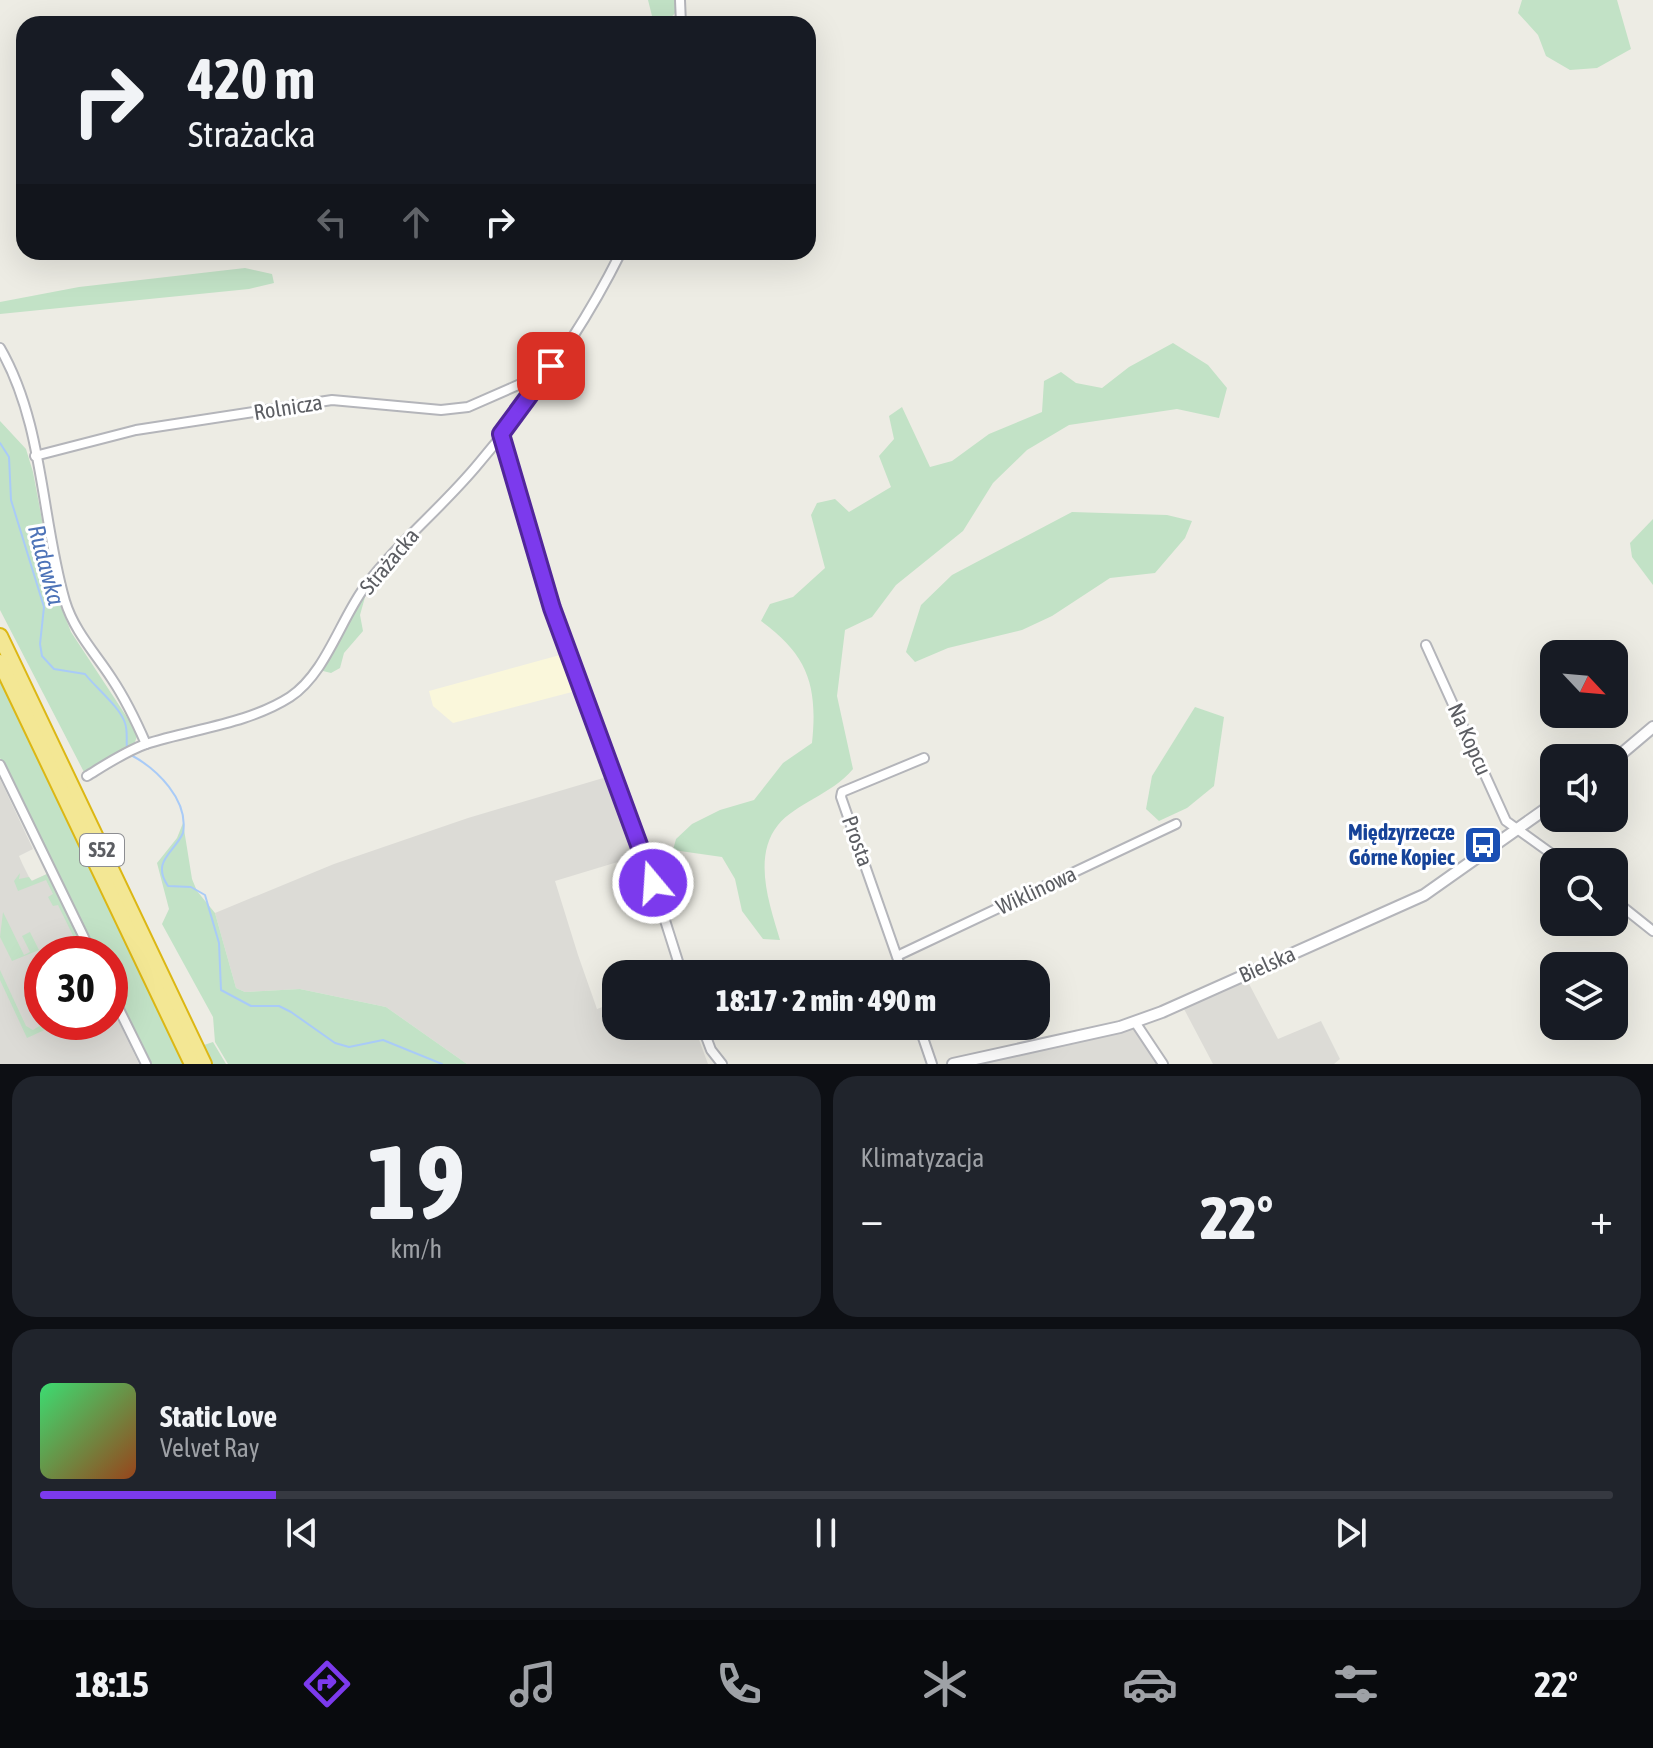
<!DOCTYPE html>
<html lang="pl">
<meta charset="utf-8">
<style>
:root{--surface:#171b24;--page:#20242c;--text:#f1f3f6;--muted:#9ea1a6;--line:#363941;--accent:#7c3aed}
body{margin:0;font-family:"Asap Condensed",sans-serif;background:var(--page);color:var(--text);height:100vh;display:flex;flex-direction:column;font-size:30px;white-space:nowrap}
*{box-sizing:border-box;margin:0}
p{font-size:26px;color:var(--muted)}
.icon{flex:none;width:44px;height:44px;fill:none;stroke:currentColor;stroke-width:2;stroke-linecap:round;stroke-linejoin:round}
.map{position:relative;height:1064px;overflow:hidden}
.details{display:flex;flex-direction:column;gap:12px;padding:12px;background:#0d0f14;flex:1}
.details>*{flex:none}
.banner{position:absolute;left:16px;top:16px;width:800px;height:244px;border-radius:24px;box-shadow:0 8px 32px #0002;background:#171b24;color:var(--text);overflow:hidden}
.needle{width:52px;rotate:116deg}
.fabs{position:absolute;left:1540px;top:640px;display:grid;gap:16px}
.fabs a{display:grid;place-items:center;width:88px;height:88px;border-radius:16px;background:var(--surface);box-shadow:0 8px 32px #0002;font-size:40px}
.speed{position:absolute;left:24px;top:936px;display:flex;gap:16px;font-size:40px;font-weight:700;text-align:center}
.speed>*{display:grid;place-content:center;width:104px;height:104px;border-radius:50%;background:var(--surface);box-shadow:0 8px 32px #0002;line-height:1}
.speed .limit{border:12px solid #d22;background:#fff;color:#111}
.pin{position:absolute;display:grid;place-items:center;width:68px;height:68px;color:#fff;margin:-34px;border-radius:16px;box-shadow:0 4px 12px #0006}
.me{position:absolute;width:88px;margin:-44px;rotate:342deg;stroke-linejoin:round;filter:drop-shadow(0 0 6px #0008)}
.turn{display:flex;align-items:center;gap:28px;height:168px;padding:0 40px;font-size:36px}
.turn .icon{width:104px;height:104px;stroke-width:2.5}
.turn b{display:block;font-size:56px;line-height:68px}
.lanes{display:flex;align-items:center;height:76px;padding:0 40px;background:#0003;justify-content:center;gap:40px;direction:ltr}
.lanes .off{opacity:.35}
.big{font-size:60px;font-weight:800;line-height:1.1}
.details .widget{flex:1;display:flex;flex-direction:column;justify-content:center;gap:12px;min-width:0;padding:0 28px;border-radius:24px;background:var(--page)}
.details .dial{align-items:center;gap:0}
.dial b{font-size:104px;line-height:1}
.song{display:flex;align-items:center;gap:24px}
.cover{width:96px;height:96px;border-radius:12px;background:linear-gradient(135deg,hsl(140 70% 55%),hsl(20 70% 35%))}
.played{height:8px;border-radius:4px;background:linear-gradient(90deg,var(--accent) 15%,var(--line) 15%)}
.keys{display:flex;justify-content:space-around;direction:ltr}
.heat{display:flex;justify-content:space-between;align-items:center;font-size:44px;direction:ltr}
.details .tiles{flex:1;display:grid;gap:12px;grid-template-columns:1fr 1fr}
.widget:last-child{grid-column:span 2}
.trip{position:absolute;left:602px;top:960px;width:448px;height:80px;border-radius:24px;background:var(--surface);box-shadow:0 8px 32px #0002;font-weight:800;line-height:80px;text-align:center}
.menu{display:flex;height:128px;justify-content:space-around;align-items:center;background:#090b0e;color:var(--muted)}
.menu .icon{width:56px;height:56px}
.menu .active{color:var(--accent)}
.menu b{font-size:36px;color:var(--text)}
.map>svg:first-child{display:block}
.commercial{fill:#faf7db}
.industrial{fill:#dcdbd6}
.green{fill:#c2e2c6}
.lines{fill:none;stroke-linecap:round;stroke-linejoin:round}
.stream{stroke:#a9cbf7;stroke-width:2}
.minor-casing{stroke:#b4b5ba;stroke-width:12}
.tertiary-casing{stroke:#b4b5ba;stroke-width:14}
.motorway-casing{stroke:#dcb714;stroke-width:18}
.minor{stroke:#fff;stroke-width:8}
.tertiary{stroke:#fff;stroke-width:10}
.motorway{stroke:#f3e794;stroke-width:14}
.route-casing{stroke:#51269a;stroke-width:20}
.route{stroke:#7c3aed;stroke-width:14}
.labels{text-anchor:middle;stroke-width:6;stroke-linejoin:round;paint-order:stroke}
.shield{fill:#fff;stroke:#8d8e92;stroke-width:2}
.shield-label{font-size:20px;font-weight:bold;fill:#5c5e63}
.street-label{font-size:22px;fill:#5c5e63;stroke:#fff}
.transit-label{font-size:22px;font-weight:bold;fill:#164399;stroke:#fff;text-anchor:end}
.water-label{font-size:24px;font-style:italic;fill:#4e74b8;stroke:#fff}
</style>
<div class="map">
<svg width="1653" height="1064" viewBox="0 0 1653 1064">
<rect width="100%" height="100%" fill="#edece4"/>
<polygon class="commercial" points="560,655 572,692 453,723 433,706 429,691"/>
<g class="industrial">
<polygon points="610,776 644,854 555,881 578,955 597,1009 616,1002 616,1026 694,1026 708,1064 467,1064 386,1007 300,989 245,992 236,988 215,913 334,864 468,818"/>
<polygon points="0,779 33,849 19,856 22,863 31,881 47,874 86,954 42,954 42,1022 110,1022 110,1004 139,1064 0,1064"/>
<polygon points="1247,980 1278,1039 1321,1021 1340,1059 1334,1064 1213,1064 1184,1009"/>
<polygon points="1134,1028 1159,1064 977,1064 1003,1056"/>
</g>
<g class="green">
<polygon points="648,0 675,0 677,11 665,24 654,24"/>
<polygon points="1522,0 1617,0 1631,49 1597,68 1570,70 1546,56 1538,35 1518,13"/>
<polygon points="245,268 272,274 274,283 249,289 0,314 0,302 79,287"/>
<path d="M1173 343 1208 365 1227 388 1219 418 1177 409 1069 425 1027 450 993 483 963 531 896 585 872 617 845 630 837 696 853 769C831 795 796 803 778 825 752 857 770 906 780 940L763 939 742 911 735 879 722 857 673 850 676 839 692 824 720 810 754 800 783 763 812 743C818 686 808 655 761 621L770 604 793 597 825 568 811 515 817 503 835 499 849 512 891 487 879 456 894 439 889 416 902 407 930 467 952 461 989 434 1042 412 1044 381 1061 372 1076 383 1102 388 1129 367Z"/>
<polygon points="0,421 26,449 33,472 56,594 71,632 138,734 133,747 85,774 0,610"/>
<polygon points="1072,512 1167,515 1192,521 1185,538 1155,573 1110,578 1052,616 1022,630 948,648 915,662 906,652 921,605 952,575"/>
<polygon points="1653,519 1653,585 1632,557 1630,543"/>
<polygon points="367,590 360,615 363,631 344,653 340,668 331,673 319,670"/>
<polygon points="0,679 184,1064 149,1064 110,984 110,954 96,954 0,758"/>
<polygon points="1195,707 1224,717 1214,786 1187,808 1159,821 1146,809 1152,776"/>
<polygon points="183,823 192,879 197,891 215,913 236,988 245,992 300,989 386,1007 467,1064 228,1064 215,1042 213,1017 162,924 169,909 157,863 177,838"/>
<polygon points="20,873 19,879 29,877 32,881 47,874 86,954 82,954 58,905 53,906 48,897 53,894 46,880 18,891 14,881"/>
<polygon points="3,912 24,955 30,952 22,936 30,932 39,950 12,961 0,937"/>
<polygon points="0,970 26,1026 33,1030 46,1022 62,1022 27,1038 0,980"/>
<polygon points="213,1042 226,1064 213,1064 204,1045"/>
</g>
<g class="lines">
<g class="stream">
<path d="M0 443 9 457 11 500 44 607 40 644 42 656 54 669 85 674C96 688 120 707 125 723 128 731 126 741 127 749"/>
<path d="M131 755C157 769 189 800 183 833 174 853 151 861 168 886L191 887 205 895 219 943 221 990 251 1006H279L291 1012 335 1043 349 1047 383 1040 442 1064"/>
</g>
<g class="minor-casing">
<g id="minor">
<polyline points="680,0 681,24"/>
<path d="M0 348C44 424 41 519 65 601 74 631 96 654 112 679 126 700 136 721 146 744"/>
<polyline points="501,434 552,608 644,854 682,974"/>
<polyline points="35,456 136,430 332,400 441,410 468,407 525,382 540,382"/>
<polyline points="1426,645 1506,821 1563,862"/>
<polyline points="0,765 92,954"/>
<path d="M87 776C105 765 126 751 146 744 192 729 248 724 290 697 325 674 340 621 364 588 398 542 443 507 479 463 533 399 584 327 621 252"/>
<polyline points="1614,900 1653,931"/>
<polyline points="897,956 1176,824"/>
<polyline points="903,974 841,797 842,792 924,758"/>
<polyline points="110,991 146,1064"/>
<polyline points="1135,1022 1163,1064"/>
<polyline points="702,1026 711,1050 722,1064"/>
<polyline points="919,1026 932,1064"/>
</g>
</g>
<g class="tertiary-casing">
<g id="tertiary">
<polyline points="1614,760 1653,727"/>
<polyline points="953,1064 1120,1027 1162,1012 1424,895 1554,803"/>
</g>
</g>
<g class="motorway-casing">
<g id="motorway">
<polyline points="0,636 204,1064"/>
<polyline points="0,662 192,1064"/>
</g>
</g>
<use href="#minor" class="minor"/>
<use href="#tertiary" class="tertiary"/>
<use href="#motorway" class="motorway"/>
</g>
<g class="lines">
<g class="route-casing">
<polyline id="route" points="551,366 501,434 552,608 653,883"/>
</g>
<use href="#route" class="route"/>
</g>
<defs>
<g id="bus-square" transform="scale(2)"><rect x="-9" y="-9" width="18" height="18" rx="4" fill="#1a4fb4" stroke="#fff"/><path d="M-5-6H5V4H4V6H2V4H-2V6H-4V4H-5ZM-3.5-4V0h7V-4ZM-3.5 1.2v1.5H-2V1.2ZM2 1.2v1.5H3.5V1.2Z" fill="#fff"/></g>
</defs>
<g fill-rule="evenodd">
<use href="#bus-square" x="1483" y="845"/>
</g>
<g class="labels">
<rect class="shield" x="80" y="834" width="44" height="32" rx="6"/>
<g class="shield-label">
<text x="102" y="857">S52</text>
</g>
<g class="street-label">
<text transform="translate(288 407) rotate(-9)" y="8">Rolnicza</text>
<text transform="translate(389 561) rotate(-50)" y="8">Strażacka</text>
<text transform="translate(1470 739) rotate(66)" y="8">Na Kopcu</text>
<text transform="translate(858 841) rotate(70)" y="8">Prosta</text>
<text transform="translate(1036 890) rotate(-25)" y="8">Wiklinowa</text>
<text transform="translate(1267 964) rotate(-24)" y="8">Bielska</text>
</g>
<g class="transit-label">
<text x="1455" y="840">Międzyrzecze<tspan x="1455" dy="25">Górne Kopiec</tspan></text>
</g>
<g class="water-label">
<text transform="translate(46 565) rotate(75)" y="8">Rudawka</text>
</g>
</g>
</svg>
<div class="fabs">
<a><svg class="needle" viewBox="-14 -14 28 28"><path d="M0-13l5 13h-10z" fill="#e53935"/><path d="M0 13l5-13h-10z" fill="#9ea1a6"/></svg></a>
<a><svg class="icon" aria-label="sound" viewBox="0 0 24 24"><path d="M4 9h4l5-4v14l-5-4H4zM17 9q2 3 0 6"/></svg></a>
<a><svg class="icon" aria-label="search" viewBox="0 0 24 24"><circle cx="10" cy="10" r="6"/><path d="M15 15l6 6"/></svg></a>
<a><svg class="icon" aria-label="layers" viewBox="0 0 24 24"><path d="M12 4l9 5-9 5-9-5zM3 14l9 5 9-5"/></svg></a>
</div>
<div class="speed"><div class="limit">30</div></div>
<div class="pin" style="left:551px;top:366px;background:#d93025"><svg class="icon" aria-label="arrive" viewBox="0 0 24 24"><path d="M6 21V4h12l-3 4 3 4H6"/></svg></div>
<svg class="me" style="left:653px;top:883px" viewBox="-20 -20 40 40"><circle r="17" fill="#7c3aed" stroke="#fff" stroke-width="3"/><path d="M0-11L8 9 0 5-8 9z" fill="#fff"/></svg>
<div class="trip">18:17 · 2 min · 490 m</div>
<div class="banner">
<div class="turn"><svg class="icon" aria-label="right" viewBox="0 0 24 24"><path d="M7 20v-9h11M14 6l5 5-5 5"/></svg><div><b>420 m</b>Strażacka</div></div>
<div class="lanes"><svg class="icon off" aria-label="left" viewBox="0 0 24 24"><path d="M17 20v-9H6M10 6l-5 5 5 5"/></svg><svg class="icon off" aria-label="ahead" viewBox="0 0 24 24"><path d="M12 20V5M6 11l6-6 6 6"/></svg><svg class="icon" aria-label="right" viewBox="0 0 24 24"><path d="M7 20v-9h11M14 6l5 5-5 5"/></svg></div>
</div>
</div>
<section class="details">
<div class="tiles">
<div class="widget dial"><b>19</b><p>km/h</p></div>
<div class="widget"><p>Klimatyzacja</p>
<div class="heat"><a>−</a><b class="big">22°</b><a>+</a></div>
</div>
<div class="widget">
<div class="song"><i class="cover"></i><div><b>Static Love</b><p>Velvet Ray</p></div></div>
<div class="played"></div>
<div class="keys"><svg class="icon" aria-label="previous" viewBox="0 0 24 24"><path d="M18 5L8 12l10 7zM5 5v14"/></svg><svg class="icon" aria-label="pause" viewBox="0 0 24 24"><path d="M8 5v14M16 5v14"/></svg><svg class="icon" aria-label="next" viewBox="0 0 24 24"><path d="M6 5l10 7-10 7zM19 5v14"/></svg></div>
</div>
</div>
</section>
<nav class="menu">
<b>18:15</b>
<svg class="icon active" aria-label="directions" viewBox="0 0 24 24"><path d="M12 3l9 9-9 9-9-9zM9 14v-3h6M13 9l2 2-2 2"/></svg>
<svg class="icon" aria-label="music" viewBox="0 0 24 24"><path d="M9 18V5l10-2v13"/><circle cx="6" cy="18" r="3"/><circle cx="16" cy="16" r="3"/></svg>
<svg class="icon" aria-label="phone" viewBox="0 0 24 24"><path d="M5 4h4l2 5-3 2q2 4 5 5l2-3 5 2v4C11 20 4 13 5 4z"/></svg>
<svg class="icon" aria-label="climate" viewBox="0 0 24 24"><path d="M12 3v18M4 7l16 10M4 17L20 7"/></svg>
<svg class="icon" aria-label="car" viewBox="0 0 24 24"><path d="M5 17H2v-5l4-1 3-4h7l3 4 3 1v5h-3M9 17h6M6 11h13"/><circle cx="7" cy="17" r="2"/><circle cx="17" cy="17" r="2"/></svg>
<svg class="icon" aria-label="filters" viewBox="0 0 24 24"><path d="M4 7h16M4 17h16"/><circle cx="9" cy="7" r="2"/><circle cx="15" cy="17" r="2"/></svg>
<b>22°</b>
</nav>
